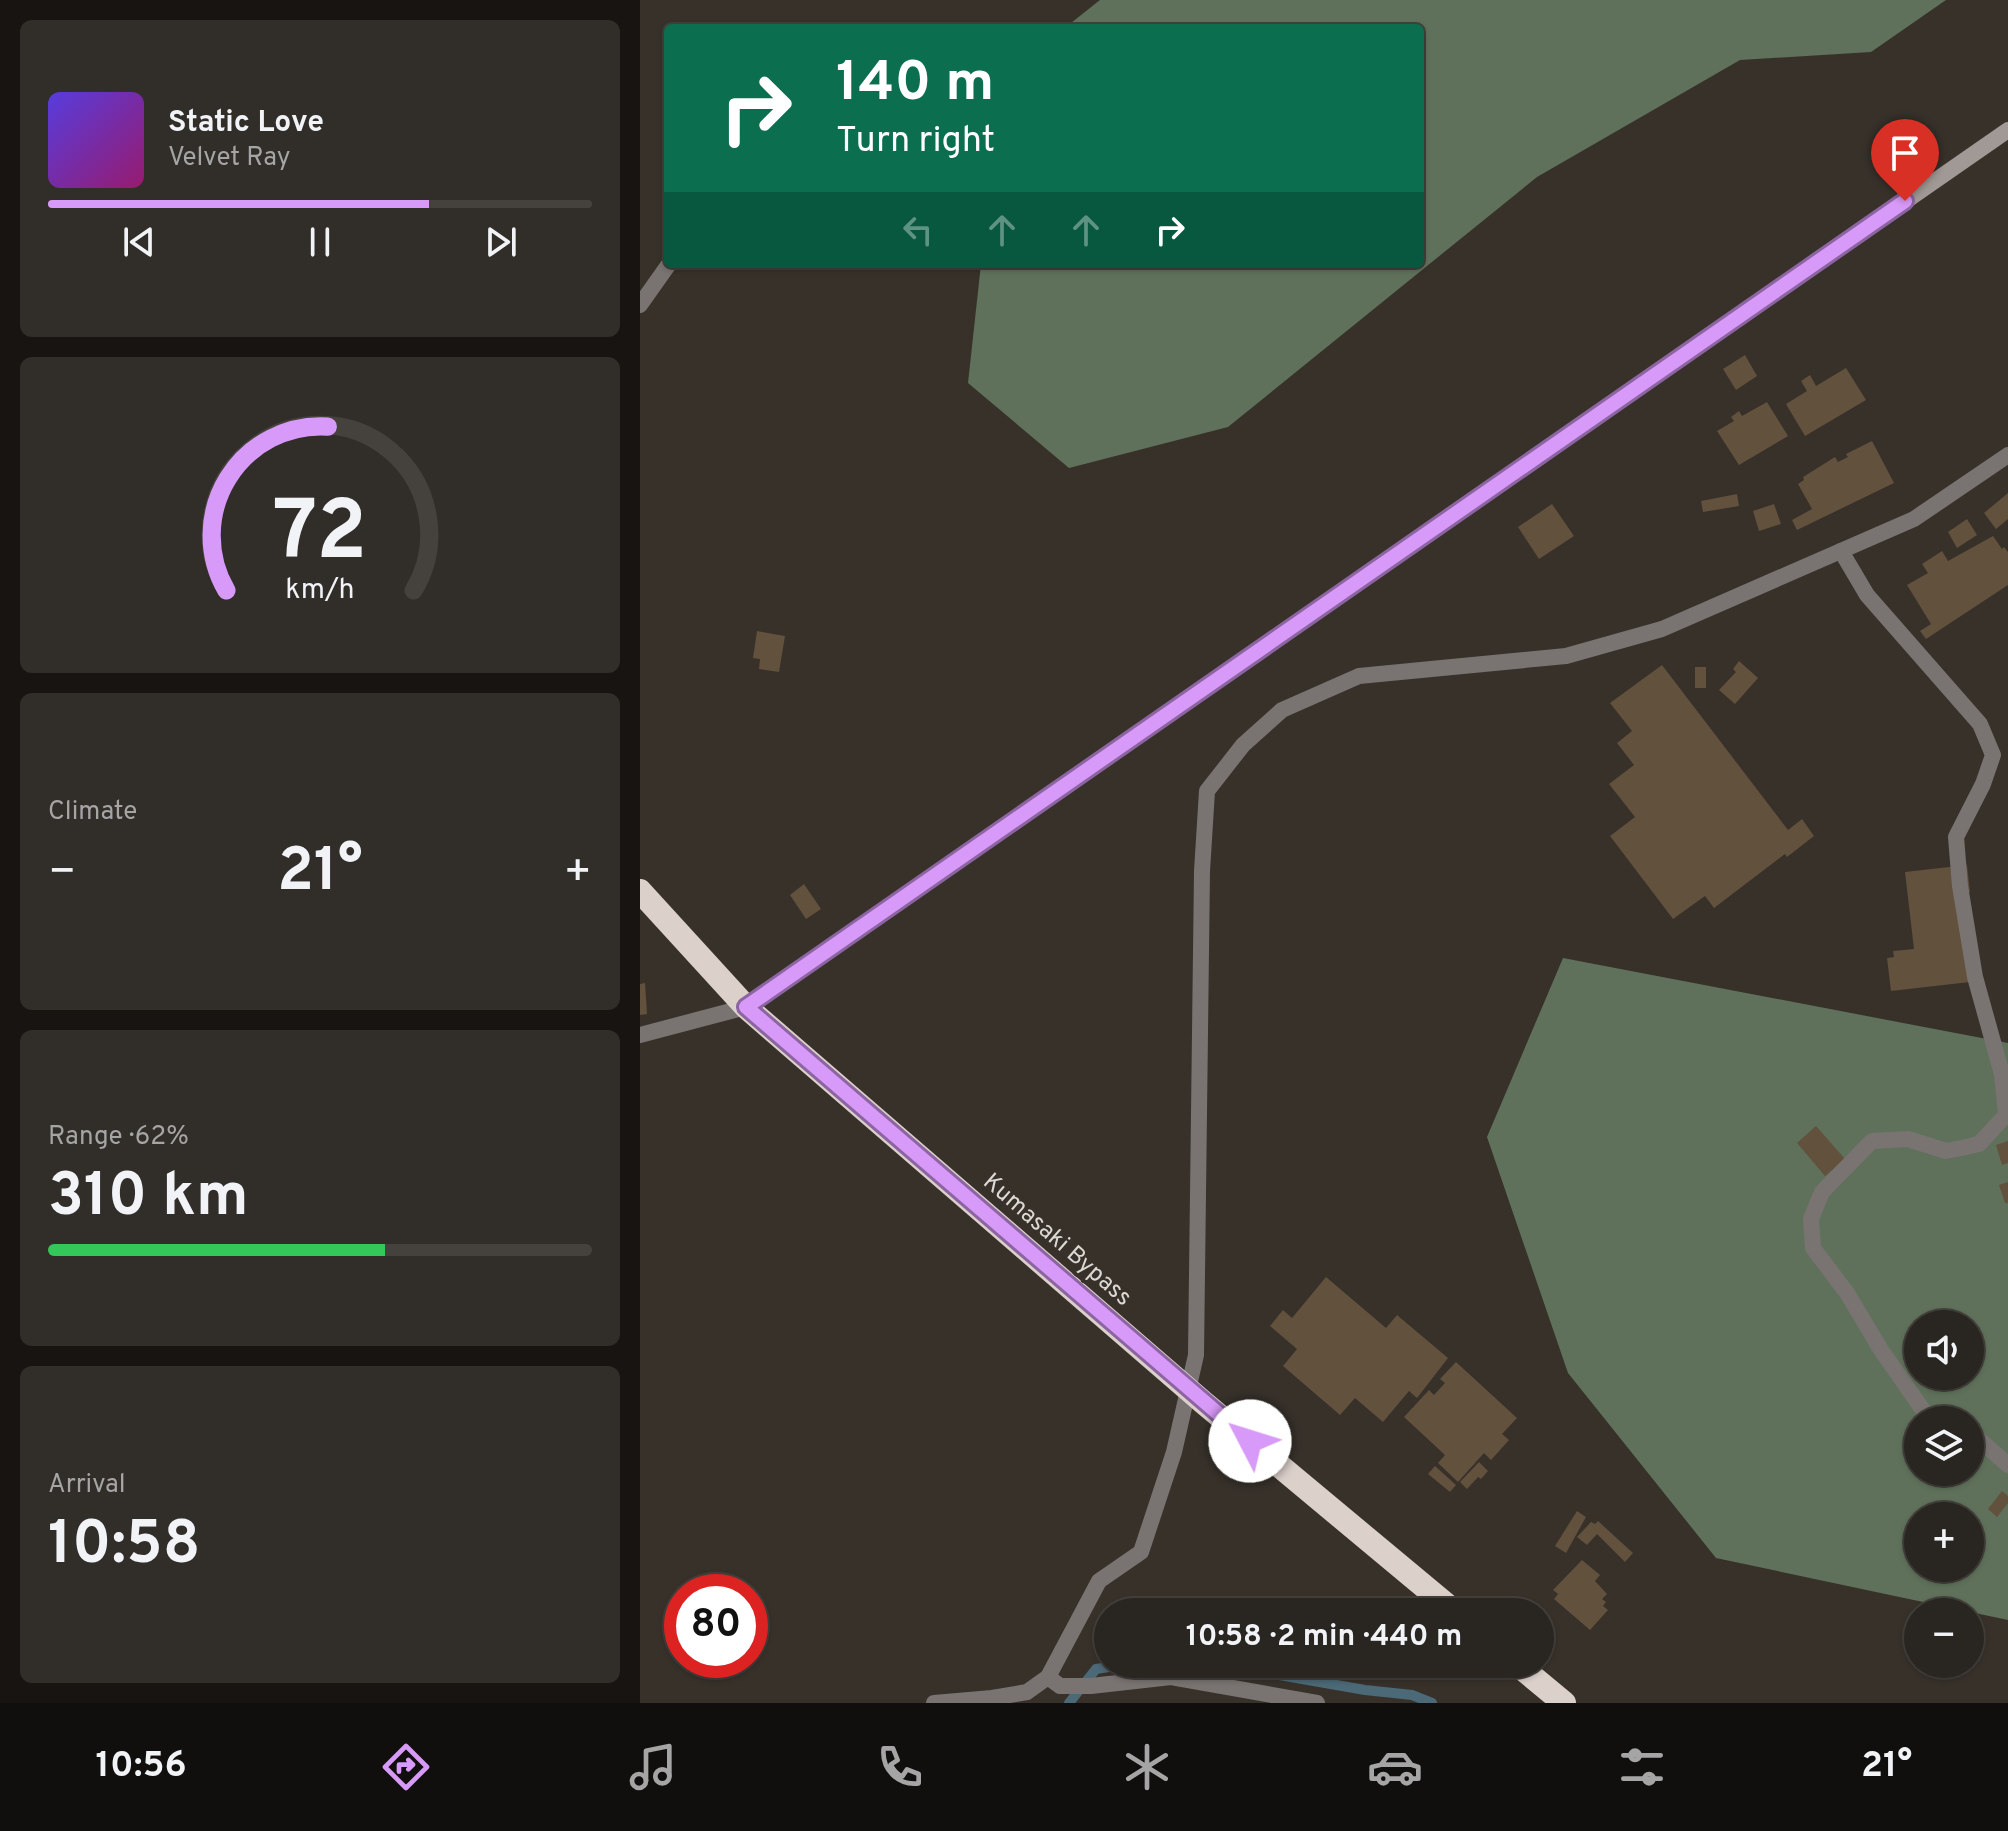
<!DOCTYPE html>
<meta charset="utf-8">
<style>
:root{--surface:#292520;--page:#312d29;--text:#f1f3f6;--muted:#a5a5a5;--line:#45423e;--accent:#d89af8}
body{margin:0;font-family:Overpass,sans-serif;background:var(--page);color:var(--text);height:100vh;display:flex;flex-direction:column;font-size:30px;white-space:nowrap}
*{box-sizing:border-box;margin:0}
p{font-size:26px;color:var(--muted)}
.icon{flex:none;width:44px;height:44px;fill:none;stroke:currentColor;stroke-width:2;stroke-linecap:round;stroke-linejoin:round}
.map{position:relative;flex:1;overflow:hidden}
.side{display:flex;flex-direction:column;gap:20px;padding:20px;background:#171412;width:640px}
.side>*{flex:none}
.guide{position:absolute;left:24px;top:24px;width:760px;height:244px;border-radius:8px;box-shadow:0 2px 6px #0004,0 0 0 2px var(--line);background:#0b6e4f;color:#fff;overflow:hidden}
.fabs{position:absolute;left:1264px;top:1310px;display:grid;gap:16px}
.fabs a{display:grid;place-items:center;width:80px;height:80px;border-radius:50%;background:var(--surface);box-shadow:0 2px 6px #0004,0 0 0 2px var(--line);font-size:40px}
.speed{position:absolute;left:24px;top:1574px;display:flex;gap:16px;font-size:40px;font-weight:700;text-align:center}
.speed>*{display:grid;place-content:center;width:104px;height:104px;border-radius:50%;background:var(--surface);box-shadow:0 2px 6px #0004,0 0 0 2px var(--line);line-height:1}
.speed .limit{border:12px solid #d22;background:#fff;color:#111}
.pin{position:absolute;display:grid;place-items:center;width:68px;height:68px;color:#fff;margin:-82px -34px;border-radius:50% 50% 50% 0;rotate:-45deg;box-shadow:0 0 8px #0007}
.pin .icon{rotate:45deg}
.me{position:absolute;width:88px;margin:-44px;rotate:310deg;stroke-linejoin:round;filter:drop-shadow(0 0 6px #0008)}
.turn{display:flex;align-items:center;gap:28px;height:168px;padding:0 40px;font-size:36px}
.turn .icon{width:104px;height:104px;stroke-width:2.5}
.turn b{display:block;font-size:56px;line-height:68px}
.lanes{display:flex;align-items:center;height:76px;padding:0 40px;background:#0003;justify-content:center;gap:40px;direction:ltr}
.lanes .off{opacity:.35}
.big{font-size:60px;font-weight:700;line-height:1.1}
.side .card{flex:1;display:flex;flex-direction:column;justify-content:center;gap:12px;min-width:0;padding:0 28px;border-radius:12px;background:var(--page)}
.side .dial{align-items:center;gap:0}
.dial svg{height:208px;overflow:visible;fill:none;stroke:var(--line);stroke-width:7;stroke-linecap:round;text-anchor:middle}
.dial text{fill:var(--text);stroke:none}
.song{display:flex;align-items:center;gap:24px}
.cover{width:96px;height:96px;border-radius:12px;background:linear-gradient(135deg,hsl(250 70% 55%),hsl(320 70% 35%))}
.played{height:8px;border-radius:4px;background:linear-gradient(90deg,var(--accent) 70%,var(--line) 70%)}
.keys{display:flex;justify-content:space-around;direction:ltr}
.heat{display:flex;justify-content:space-between;align-items:center;font-size:44px;direction:ltr}
.charge{height:12px;border-radius:6px;background:linear-gradient(90deg,#34c759 62%,var(--line) 0)}
.trip{position:absolute;left:454px;top:1598px;width:460px;height:80px;border-radius:40px;background:var(--surface);box-shadow:0 2px 6px #0004,0 0 0 2px var(--line);font-weight:700;line-height:80px;text-align:center}
.tab-bar{display:flex;height:128px;justify-content:space-around;align-items:center;background:#100f0d;color:var(--muted)}
.tab-bar .icon{width:56px;height:56px}
.tab-bar .on{color:var(--accent)}
.tab-bar b{font-size:36px;color:var(--text)}
main{display:flex;flex:1;min-height:0}
.map>svg:first-child{display:block}
.forest{fill:#5f715b;fill-rule:evenodd}
.lines{fill:none;stroke-linecap:round;stroke-linejoin:round}
.stream{stroke:#4b6976;stroke-width:10}
.building{fill:#62513c}
.street{stroke:#797472;stroke-width:16}
.secondary{stroke:#a19995;stroke-width:16}
.highway{stroke:#dbd0ca;stroke-width:24}
.route-casing{stroke:#8c64a1;stroke-width:20}
.route{stroke:#d89af8;stroke-width:14}
.labels{text-anchor:middle;stroke-width:8;stroke-linejoin:round;paint-order:stroke}
.street-label{font-size:24px;fill:#dcd8d4;stroke:#37312a}
</style>
<main>
<section class="side">
<div class="card">
<div class="song"><i class="cover"></i><div><b>Static Love</b><p>Velvet Ray</p></div></div>
<div class="played"></div>
<div class="keys"><svg class="icon" aria-label="previous" viewBox="0 0 24 24"><path d="M18 5L8 12l10 7zM5 5v14"/></svg><svg class="icon" aria-label="pause" viewBox="0 0 24 24"><path d="M8 5v14M16 5v14"/></svg><svg class="icon" aria-label="next" viewBox="0 0 24 24"><path d="M6 5l10 7-10 7zM19 5v14"/></svg></div>
</div>
<div class="card dial"><svg viewBox="0 0 100 80">
<path d="M14 69A42 42 0 1 1 86 69"/>
<path d="M14 69A42 42 0 0 1 53 6" stroke="#d89af8"/>
<text x="50" y="56" font-size="32" font-weight="700">72</text>
<text x="50" y="72" font-size="11">km/h</text>
</svg></div>
<div class="card"><p>Climate</p>
<div class="heat"><a>−</a><b class="big">21°</b><a>+</a></div>
</div>
<div class="card"><p>Range · 62%</p><b class="big">310 km</b><div class="charge"></div></div>
<div class="card"><p>Arrival</p><b class="big">10:58</b></div>
</section>
<div class="map">
<svg width="1368" height="1703" viewBox="0 0 1368 1703">
<rect width="100%" height="100%" fill="#37312a"/>
<g class="forest">
<polygon points="460,0 1306,0 1231,52 1100,60 897,177 588,427 429,468 328,383 341,264 780,264 780,28 429,28 431,23"/>
<path d="M923 958 1368 1043V1620L1076 1558 928 1373 847 1137ZM1278 1324H1330V1376H1278ZM1278 1420H1330V1472H1278ZM1278 1516H1330V1568H1278Z"/>
</g>
<g class="lines">
<g class="stream">
<polyline points="577,1664 725,1690 772,1695 792,1703"/>
<polyline points="429,1703 456,1669 488,1664"/>
</g>
</g>
<g class="building">
<polygon points="1105,355 1117,376 1096,390 1083,369"/>
<polygon points="1206,368 1226,400 1165,436 1146,404 1167,391 1161,381 1170,375 1176,386"/>
<polygon points="1127,402 1148,436 1099,465 1077,431 1094,421 1091,417 1099,411 1102,416"/>
<polygon points="1232,441 1254,483 1157,530 1152,520 1172,509 1158,484 1164,480 1163,477 1195,457 1198,462 1208,457 1206,454"/>
<polygon points="1368,493 1368,519 1356,529 1344,513"/>
<polygon points="1097,494 1099,506 1063,512 1061,501"/>
<polygon points="912,504 934,536 899,559 878,527"/>
<polygon points="1134,504 1141,524 1119,531 1113,511"/>
<polygon points="1327,519 1337,535 1317,548 1308,532"/>
<polygon points="1353,536 1362,549 1364,547 1368,552 1368,585 1286,639 1280,631 1291,624 1267,585 1288,573 1282,564 1302,551 1308,561"/>
<polygon points="117,631 145,636 139,672 119,669 120,659 113,658"/>
<polygon points="1099,661 1118,678 1095,704 1079,690 1096,672 1093,669"/>
<polygon points="1022,665 1148,830 1162,819 1174,836 1147,857 1145,854 1074,908 1065,896 1033,919 970,836 995,817 969,784 994,765 977,743 992,731 970,703"/>
<rect x="1055" y="667" width="11" height="21"/>
<polygon points="1327,865 1330,892 1320,894 1330,982 1251,991 1247,958 1254,957 1253,951 1274,949 1265,872"/>
<polygon points="164,884 181,909 166,919 150,895"/>
<polygon points="5,983 7,1014 0,1015 0,984"/>
<polygon points="1176,1126 1205,1159 1185,1176 1157,1143"/>
<polygon points="1368,1141 1368,1163 1362,1165 1356,1145"/>
<polygon points="1368,1182 1368,1203 1365,1203 1359,1185"/>
<polygon points="686,1277 746,1328 757,1315 808,1358 777,1398 769,1391 743,1422 715,1398 700,1415 643,1366 657,1349 630,1326 643,1310 652,1318"/>
<polygon points="816,1362 877,1418 862,1434 869,1440 851,1460 844,1453 818,1482 798,1463 805,1455 764,1417 789,1390 794,1395 805,1383 800,1379"/>
<polygon points="839,1462 848,1471 841,1479 838,1477 827,1489 820,1482"/>
<polygon points="795,1466 816,1485 810,1492 788,1474"/>
<polygon points="1362,1491 1368,1496 1368,1503 1357,1517 1348,1509"/>
<polygon points="937,1511 946,1517 926,1553 915,1546"/>
<polygon points="958,1521 993,1553 985,1562 957,1534 947,1545 937,1537 951,1522 955,1524"/>
<polygon points="942,1560 960,1575 955,1581 967,1594 962,1599 966,1602 963,1606 968,1610 950,1630 914,1599 918,1594 913,1590"/>
</g>
<g class="lines">
<g class="street">
<polyline points="0,305 29,264"/>
<polyline points="1201,551 1227,595 1340,724 1353,755 1343,784 1316,837 1320,886 1335,977 1362,1074 1366,1115 1339,1144 1322,1148 1306,1151 1268,1139 1232,1141 1182,1192 1171,1219 1173,1248 1207,1293 1241,1350 1290,1420"/>
<polyline points="0,1035 106,1007"/>
<polyline points="1330,1438 1342,1442 1368,1465"/>
<polyline points="408,1677 459,1581 501,1552 534,1452 556,1355 562,871 567,791 603,745 642,710 719,676 926,656 1022,629 1274,519 1368,455"/>
<polyline points="294,1703 352,1698 387,1692 408,1677 420,1686 451,1686 531,1677 677,1703"/>
</g>
<polyline class="secondary" points="106,1007 1368,130"/>
<g class="highway">
<polyline points="0,891 106,1007 564,1403 815,1612"/>
<polyline points="877,1664 924,1703"/>
</g>
</g>
<g class="lines">
<g class="route-casing">
<polyline id="route" points="610,1441 106,1007 1265,201"/>
</g>
<use href="#route" class="route"/>
</g>
<g class="labels">
<g class="street-label">
<text transform="translate(418 1239) rotate(41)" y="8">Kumasaki Bypass</text>
</g>
</g>
</svg>
<div class="fabs">
<a><svg class="icon" aria-label="sound" viewBox="0 0 24 24"><path d="M4 9h4l5-4v14l-5-4H4zM17 9q2 3 0 6"/></svg></a>
<a><svg class="icon" aria-label="layers" viewBox="0 0 24 24"><path d="M12 4l9 5-9 5-9-5zM3 14l9 5 9-5"/></svg></a>
<a>+</a>
<a>−</a>
</div>
<div class="speed"><div class="limit">80</div></div>
<div class="pin" style="left:1265px;top:201px;background:#d93025"><svg class="icon" aria-label="arrive" viewBox="0 0 24 24"><path d="M6 21V4h12l-3 4 3 4H6"/></svg></div>
<svg class="me" style="left:610px;top:1441px" viewBox="-20 -20 40 40"><circle r="19" fill="#fff"/><path d="M0-13L10 11 0 6-10 11z" fill="#d89af8"/></svg>
<div class="trip">10:58 · 2 min · 440 m</div>
<div class="guide">
<div class="turn"><svg class="icon" aria-label="right" viewBox="0 0 24 24"><path d="M7 20v-9h11M14 6l5 5-5 5"/></svg><div><b>140 m</b>Turn right</div></div>
<div class="lanes"><svg class="icon off" aria-label="left" viewBox="0 0 24 24"><path d="M17 20v-9H6M10 6l-5 5 5 5"/></svg><svg class="icon off" aria-label="ahead" viewBox="0 0 24 24"><path d="M12 20V5M6 11l6-6 6 6"/></svg><svg class="icon off" aria-label="ahead" viewBox="0 0 24 24"><path d="M12 20V5M6 11l6-6 6 6"/></svg><svg class="icon" aria-label="right" viewBox="0 0 24 24"><path d="M7 20v-9h11M14 6l5 5-5 5"/></svg></div>
</div>
</div>
</main>
<nav class="tab-bar">
<b>10:56</b>
<svg class="icon on" aria-label="directions" viewBox="0 0 24 24"><path d="M12 3l9 9-9 9-9-9zM9 14v-3h6M13 9l2 2-2 2"/></svg>
<svg class="icon" aria-label="music" viewBox="0 0 24 24"><path d="M9 18V5l10-2v13"/><circle cx="6" cy="18" r="3"/><circle cx="16" cy="16" r="3"/></svg>
<svg class="icon" aria-label="phone" viewBox="0 0 24 24"><path d="M5 4h4l2 5-3 2q2 4 5 5l2-3 5 2v4C11 20 4 13 5 4z"/></svg>
<svg class="icon" aria-label="climate" viewBox="0 0 24 24"><path d="M12 3v18M4 7l16 10M4 17L20 7"/></svg>
<svg class="icon" aria-label="car" viewBox="0 0 24 24"><path d="M5 17H2v-5l4-1 3-4h7l3 4 3 1v5h-3M9 17h6M6 11h13"/><circle cx="7" cy="17" r="2"/><circle cx="17" cy="17" r="2"/></svg>
<svg class="icon" aria-label="filters" viewBox="0 0 24 24"><path d="M4 7h16M4 17h16"/><circle cx="9" cy="7" r="2"/><circle cx="15" cy="17" r="2"/></svg>
<b>21°</b>
</nav>
